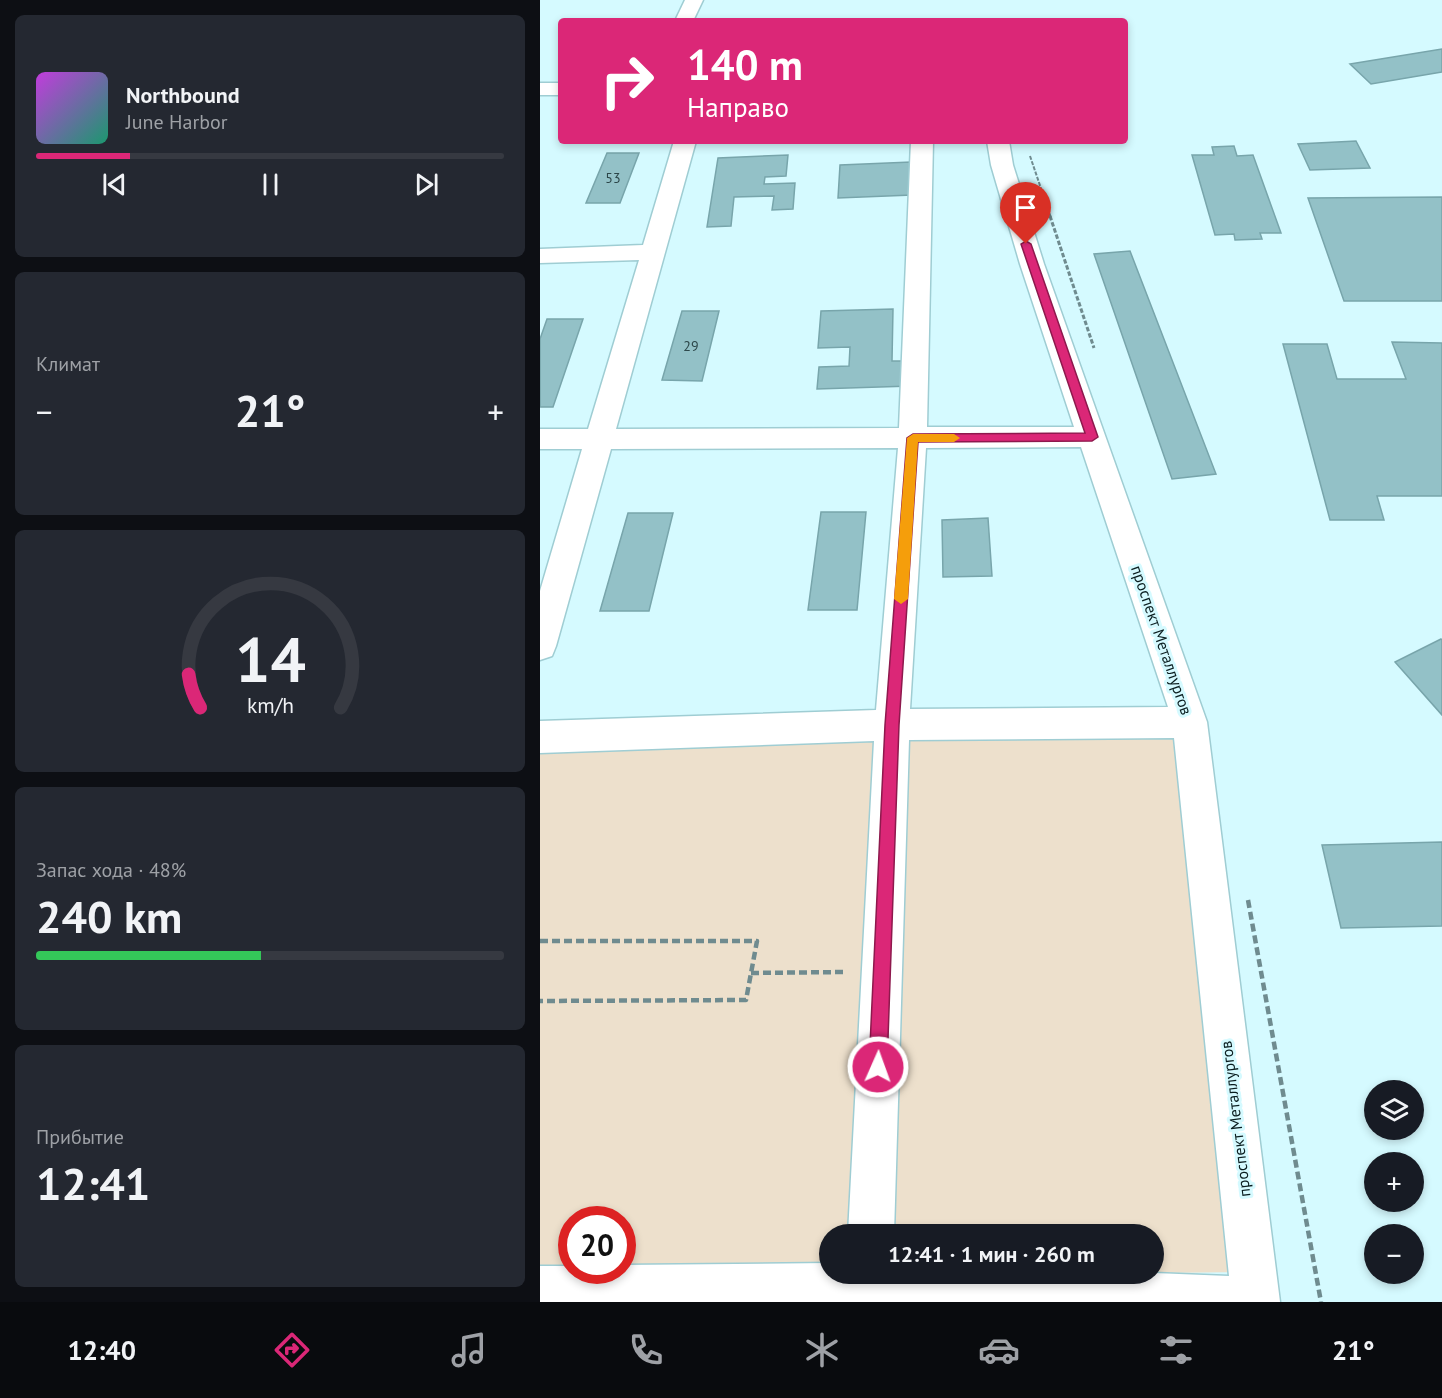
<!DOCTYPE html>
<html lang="ru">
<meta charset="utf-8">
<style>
:root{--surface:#171b24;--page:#242831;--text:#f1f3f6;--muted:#9ea1a6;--line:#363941;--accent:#db2777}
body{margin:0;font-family:"PT Sans",sans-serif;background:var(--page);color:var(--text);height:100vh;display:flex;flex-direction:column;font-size:22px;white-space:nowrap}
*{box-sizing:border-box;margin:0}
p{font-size:20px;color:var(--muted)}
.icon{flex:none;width:33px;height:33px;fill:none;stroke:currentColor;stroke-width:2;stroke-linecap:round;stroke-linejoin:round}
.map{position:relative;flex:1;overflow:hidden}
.sheet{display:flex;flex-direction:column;gap:15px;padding:15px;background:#0d0f14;width:540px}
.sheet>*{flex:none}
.guide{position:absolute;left:18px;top:18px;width:570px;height:126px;border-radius:6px;box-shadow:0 3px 9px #0003;background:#db2777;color:#fff;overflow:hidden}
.fabs{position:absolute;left:824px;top:1080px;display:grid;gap:12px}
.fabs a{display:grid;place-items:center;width:60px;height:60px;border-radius:50%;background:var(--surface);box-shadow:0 3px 9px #0003;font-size:30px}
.speed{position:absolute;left:18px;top:1206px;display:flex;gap:12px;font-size:30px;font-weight:700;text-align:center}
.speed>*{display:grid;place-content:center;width:78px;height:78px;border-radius:50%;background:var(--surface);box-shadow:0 3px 9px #0003;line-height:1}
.speed .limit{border:9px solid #d22;background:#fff;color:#111}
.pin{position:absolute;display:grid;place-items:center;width:51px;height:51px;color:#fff;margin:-62px -26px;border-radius:50% 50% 50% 0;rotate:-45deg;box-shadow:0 0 6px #0007}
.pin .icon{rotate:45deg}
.me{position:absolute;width:66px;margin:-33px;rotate:2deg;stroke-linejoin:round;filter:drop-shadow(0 0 4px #0008)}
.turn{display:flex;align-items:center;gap:21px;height:126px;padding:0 30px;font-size:27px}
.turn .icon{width:78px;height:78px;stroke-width:2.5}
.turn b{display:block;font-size:42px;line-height:51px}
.big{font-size:45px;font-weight:600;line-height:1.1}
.sheet .widget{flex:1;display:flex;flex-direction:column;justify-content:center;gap:9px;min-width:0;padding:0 21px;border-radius:9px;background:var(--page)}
.sheet .dial{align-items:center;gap:0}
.dial svg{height:156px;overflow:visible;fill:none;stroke:var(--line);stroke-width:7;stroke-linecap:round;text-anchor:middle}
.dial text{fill:var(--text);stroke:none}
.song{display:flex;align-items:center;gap:18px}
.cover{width:72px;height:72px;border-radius:9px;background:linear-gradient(135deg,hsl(290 70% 55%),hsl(160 70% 35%))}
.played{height:6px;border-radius:3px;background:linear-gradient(90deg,var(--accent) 20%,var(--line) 20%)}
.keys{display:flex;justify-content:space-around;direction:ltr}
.heat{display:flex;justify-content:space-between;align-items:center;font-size:33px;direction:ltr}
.charge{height:9px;border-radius:4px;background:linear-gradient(90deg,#34c759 48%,var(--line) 0)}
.trip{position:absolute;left:279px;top:1224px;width:345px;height:60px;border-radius:30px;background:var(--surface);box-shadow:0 3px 9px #0003;font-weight:600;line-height:60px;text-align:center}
.tabs{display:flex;height:96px;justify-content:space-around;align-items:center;background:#090b0e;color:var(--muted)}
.tabs .icon{width:42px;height:42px}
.tabs .current{color:var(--accent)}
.tabs b{font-size:27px;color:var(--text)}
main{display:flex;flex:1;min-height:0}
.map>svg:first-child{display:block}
.green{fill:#ede0cc;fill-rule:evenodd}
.building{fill:#93c1c7;stroke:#78a5ab;stroke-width:1.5}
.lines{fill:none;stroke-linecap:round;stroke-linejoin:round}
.minor-casing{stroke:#9fcdd3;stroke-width:3}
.path-far2{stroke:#6f8b8f;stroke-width:2;stroke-dasharray:4 1.5;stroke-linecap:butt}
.path-far1{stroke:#6f8b8f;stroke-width:3;stroke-dasharray:4.5 2;stroke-linecap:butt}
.path{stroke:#6f8b8f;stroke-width:4.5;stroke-dasharray:8 4;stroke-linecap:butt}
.minor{fill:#fff;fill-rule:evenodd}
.route{fill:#db2777;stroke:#8e194d;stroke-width:1.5}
.slow{fill:#f59e0b}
.labels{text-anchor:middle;stroke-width:6;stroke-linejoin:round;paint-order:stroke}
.number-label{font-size:14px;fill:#2c4649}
.street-label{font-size:16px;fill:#0a1d1f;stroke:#d5faff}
</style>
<main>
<section class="sheet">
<div class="widget">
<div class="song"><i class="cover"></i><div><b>Northbound</b><p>June Harbor</p></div></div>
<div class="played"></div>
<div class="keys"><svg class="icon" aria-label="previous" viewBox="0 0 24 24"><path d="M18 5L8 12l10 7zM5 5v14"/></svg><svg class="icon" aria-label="pause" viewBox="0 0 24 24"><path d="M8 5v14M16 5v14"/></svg><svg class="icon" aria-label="next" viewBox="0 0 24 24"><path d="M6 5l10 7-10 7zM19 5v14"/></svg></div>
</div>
<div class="widget"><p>Климат</p>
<div class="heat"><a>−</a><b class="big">21°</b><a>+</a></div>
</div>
<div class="widget dial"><svg viewBox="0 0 100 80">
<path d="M14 69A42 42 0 1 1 86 69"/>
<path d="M14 69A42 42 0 0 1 8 52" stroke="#db2777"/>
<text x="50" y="56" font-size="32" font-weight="700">14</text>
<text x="50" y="72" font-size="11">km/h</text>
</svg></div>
<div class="widget"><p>Запас хода · 48%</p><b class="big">240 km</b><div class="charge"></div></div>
<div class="widget"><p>Прибытие</p><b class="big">12:41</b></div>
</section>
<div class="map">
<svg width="902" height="1302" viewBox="0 0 902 1302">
<rect width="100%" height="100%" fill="#d5faff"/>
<path class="green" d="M641 720 712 1272 614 1273V1234H290V1274H561L0 1280V743ZM32 1220H82V1270H32Z"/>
<g class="building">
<polygon points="902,49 902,72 831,84 810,64"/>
<polygon points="816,141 830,168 770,170 758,144"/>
<polygon points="694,146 697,156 713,155 741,233 720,233 722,239 695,240 694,234 675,235 652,155 674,155 672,147"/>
<polygon points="67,153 99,153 80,203 46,203"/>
<polygon points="248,155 246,176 225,177 224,184 255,183 253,209 232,210 234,196 194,197 191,226 167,227 178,158"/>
<polygon points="371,162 372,195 298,198 300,165"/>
<polygon points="902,197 902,301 804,301 768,198"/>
<polygon points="590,251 676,474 632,479 554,254"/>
<polygon points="353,309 352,361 371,361 371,386 277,389 279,367 309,366 310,347 278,348 281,311"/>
<polygon points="142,311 179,311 162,381 122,380"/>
<polygon points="7,319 43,319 13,407 0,407 0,339"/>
<polygon points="852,342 902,343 902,496 837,496 844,520 790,520 743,344 787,344 797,379 866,379"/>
<polygon points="281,512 326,512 317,610 268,610"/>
<polygon points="88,513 133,513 109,611 60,611"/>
<polygon points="448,518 452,576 403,577 402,520"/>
<polygon points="901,639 902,640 902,715 855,662"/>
<polygon points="902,842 902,926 801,928 782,845"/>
</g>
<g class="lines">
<g class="minor-casing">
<g id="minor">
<polygon points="145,0 163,0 153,21 135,21"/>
<rect x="0" y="83" width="21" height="12"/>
<path d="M134 141H156L76 429 359 428 371 141H393L387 427H534L480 264 451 165 447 141H469L473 165 504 264 667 722 740 1302H0V1266H32V1270H82V1265L290 1263V1274L614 1273 689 1276 634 738 369 740 354 1234H308L334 741 0 753V721L336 710 358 448 71 449 16 646 12 656 0 660V591L42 449H0V429H48L99 260 0 263V249L103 245ZM541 447 628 707 370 709 386 448Z"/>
</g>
</g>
<polyline class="path-far2" points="490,156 511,218"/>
<polyline class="path-far1" points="510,216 554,348"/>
<g class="path">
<polyline points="708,900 781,1302"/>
<polyline points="0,941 217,941 206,1000 0,1001"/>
<polyline points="211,973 306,972"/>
</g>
<use href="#minor" class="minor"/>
</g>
<polygon class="route" points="486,241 491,244 558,437 552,441 378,442 359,725 347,1067 344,1073 338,1076 332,1073 329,1067 345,725 367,438 373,434 545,433 481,244"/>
<polygon class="slow" points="373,434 414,434 420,438 414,442 378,442 368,599 361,604 354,599 367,438"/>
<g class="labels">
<g class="number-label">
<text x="73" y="183">53</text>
<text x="151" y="351">29</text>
</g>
<g class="street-label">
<text transform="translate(622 640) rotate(71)" y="6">проспект Металлургов</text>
<text transform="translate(695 1119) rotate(-97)" y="6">проспект Металлургов</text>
</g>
</g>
</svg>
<div class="fabs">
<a><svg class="icon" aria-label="layers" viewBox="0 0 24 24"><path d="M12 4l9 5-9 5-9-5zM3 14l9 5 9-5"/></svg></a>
<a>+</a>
<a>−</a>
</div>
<div class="speed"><div class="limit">20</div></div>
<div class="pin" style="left:486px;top:244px;background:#d93025"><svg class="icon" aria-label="arrive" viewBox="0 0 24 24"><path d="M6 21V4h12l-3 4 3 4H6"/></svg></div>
<svg class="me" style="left:338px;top:1067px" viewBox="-20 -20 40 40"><circle r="17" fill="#db2777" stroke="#fff" stroke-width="3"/><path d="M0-11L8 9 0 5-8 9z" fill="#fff"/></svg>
<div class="trip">12:41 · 1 мин · 260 m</div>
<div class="guide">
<div class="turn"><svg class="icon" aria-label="right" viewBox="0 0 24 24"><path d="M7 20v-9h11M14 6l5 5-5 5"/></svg><div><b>140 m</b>Направо</div></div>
</div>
</div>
</main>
<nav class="tabs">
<b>12:40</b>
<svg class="icon current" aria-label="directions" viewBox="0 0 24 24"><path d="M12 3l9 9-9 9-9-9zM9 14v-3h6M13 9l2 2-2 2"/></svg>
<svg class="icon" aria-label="music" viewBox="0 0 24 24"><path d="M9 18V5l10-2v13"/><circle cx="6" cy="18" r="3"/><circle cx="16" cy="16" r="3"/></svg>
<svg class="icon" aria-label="phone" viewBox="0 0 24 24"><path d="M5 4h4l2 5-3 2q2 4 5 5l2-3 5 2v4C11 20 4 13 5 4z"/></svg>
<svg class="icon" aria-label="climate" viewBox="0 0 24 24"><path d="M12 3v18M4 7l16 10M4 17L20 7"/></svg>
<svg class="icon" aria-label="car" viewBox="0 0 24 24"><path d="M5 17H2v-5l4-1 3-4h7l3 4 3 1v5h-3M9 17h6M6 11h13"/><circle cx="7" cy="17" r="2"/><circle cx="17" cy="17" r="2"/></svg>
<svg class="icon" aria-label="filters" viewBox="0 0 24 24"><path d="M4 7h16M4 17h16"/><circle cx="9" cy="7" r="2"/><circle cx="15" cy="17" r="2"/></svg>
<b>21°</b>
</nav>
